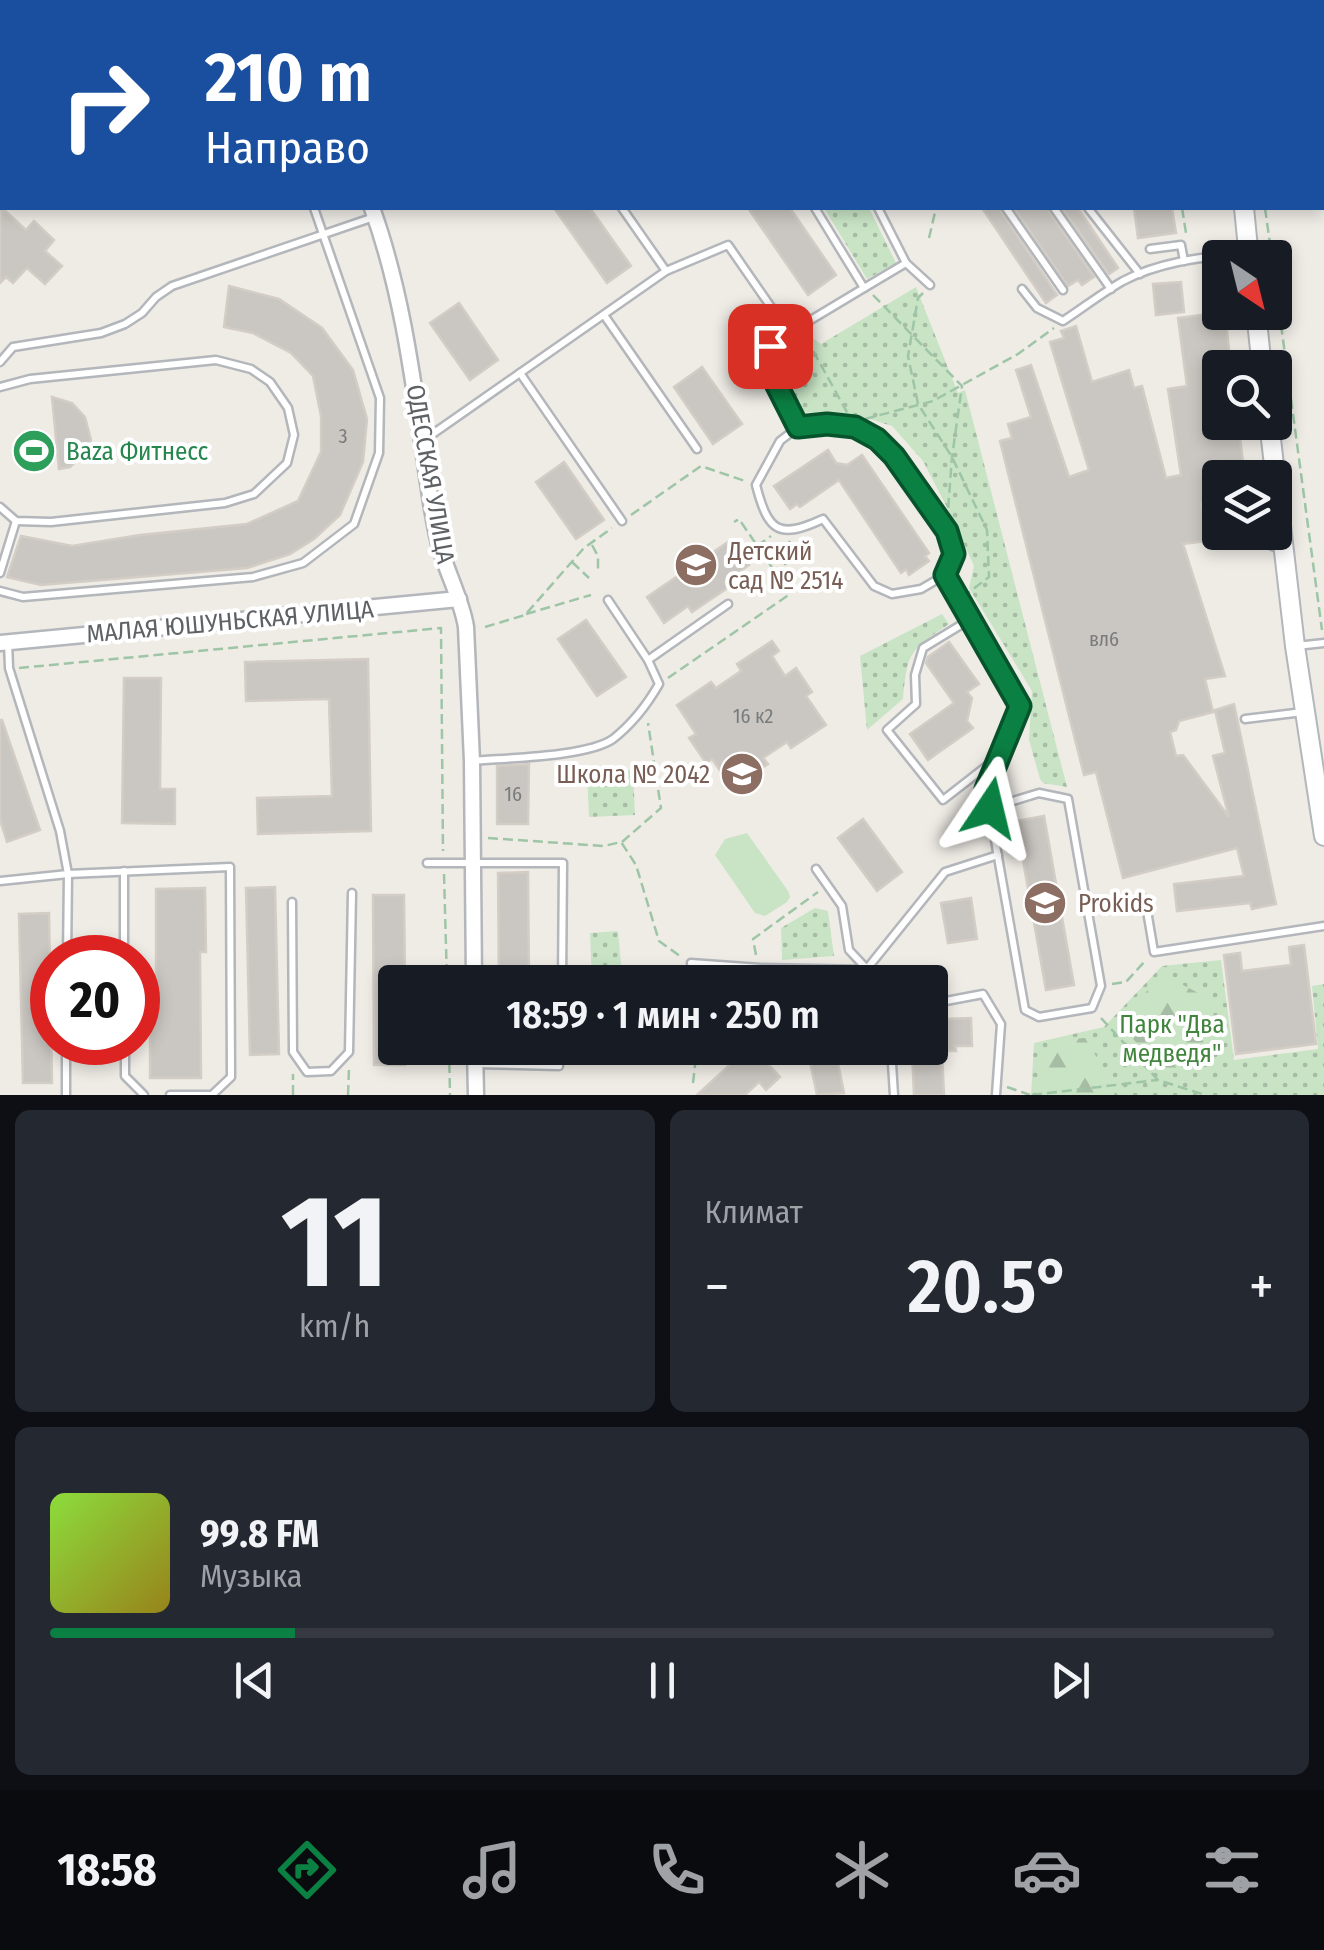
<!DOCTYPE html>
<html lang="ru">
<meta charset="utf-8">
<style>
:root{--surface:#171b24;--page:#242831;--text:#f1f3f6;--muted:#9ea1a6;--line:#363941;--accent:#0b8043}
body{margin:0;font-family:"Fira Sans Condensed",sans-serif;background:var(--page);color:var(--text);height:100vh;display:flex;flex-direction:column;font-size:38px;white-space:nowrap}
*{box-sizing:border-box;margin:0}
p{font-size:32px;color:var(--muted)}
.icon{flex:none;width:55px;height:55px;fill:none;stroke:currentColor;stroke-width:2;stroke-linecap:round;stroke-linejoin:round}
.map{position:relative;height:1095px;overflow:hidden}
.details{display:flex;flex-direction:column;gap:15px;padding:15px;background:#0d0f14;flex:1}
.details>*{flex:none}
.banner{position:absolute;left:0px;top:0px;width:1325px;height:210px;box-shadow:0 5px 15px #0003;background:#1a4fa0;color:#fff;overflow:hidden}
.needle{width:65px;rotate:145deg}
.buttons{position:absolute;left:1202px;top:240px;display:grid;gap:20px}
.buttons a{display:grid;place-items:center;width:90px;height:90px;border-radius:10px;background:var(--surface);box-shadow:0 5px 15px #0003;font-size:50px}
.speed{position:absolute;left:30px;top:935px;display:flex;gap:20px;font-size:50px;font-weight:700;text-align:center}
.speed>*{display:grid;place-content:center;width:130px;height:130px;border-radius:50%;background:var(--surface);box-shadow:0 5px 15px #0003;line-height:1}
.speed .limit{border:15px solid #d22;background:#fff;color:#111}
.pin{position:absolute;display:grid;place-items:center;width:85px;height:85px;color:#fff;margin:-42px;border-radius:20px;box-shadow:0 5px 15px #0006}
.me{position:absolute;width:110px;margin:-55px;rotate:10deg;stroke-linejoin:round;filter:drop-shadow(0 0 8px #0008)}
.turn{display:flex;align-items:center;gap:35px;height:210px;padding:0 40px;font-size:45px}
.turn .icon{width:130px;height:130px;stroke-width:2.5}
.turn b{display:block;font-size:70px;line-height:85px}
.big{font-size:75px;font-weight:600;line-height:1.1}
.details .tile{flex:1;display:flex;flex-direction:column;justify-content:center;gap:15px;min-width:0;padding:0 35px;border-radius:15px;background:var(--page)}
.details .dial{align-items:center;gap:0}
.dial b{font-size:130px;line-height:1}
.song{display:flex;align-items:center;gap:30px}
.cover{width:120px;height:120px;border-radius:15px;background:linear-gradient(135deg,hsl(90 70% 55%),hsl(50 70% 35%))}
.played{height:10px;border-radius:5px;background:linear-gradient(90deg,var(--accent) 20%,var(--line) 20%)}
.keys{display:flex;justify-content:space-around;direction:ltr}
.heat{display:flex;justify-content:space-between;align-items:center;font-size:55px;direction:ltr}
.details .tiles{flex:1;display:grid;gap:15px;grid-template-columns:1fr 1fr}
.tile:last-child{grid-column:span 2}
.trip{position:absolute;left:378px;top:965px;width:570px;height:100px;border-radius:10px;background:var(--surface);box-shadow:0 5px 15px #0003;font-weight:600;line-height:100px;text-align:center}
.tab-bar{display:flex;height:160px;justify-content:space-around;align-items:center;background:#090b0e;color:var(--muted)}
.tab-bar .icon{width:70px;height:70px}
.tab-bar .active{color:var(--accent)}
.tab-bar b{font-size:45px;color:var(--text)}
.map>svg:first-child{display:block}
.grass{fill:url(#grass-dots)}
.forest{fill:url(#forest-firs)}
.garden{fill:#c8e4c5}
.building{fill:#cac7c2;stroke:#d3cdc5;stroke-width:2.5}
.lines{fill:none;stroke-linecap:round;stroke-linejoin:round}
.service-casing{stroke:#b3b6ba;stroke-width:11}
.minor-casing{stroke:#b3b6ba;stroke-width:19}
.tertiary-casing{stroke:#b3b6ba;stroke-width:22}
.path{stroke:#9ec5a6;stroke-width:2.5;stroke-dasharray:10 5;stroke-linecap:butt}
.service{stroke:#fff;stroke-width:6}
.minor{stroke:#fff;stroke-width:14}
.tertiary{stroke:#fff;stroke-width:18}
.route-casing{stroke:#07532c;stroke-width:25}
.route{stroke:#0b8043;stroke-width:18}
.labels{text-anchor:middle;stroke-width:8;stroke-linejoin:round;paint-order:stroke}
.number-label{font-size:20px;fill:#797b7c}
.leisure-label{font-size:25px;fill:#27864d;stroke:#fff;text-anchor:start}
.street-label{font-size:25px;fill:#5e6265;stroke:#fff}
.education-label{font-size:25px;fill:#785e54;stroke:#fff;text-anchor:start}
.park-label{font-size:25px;fill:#41853d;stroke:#fff}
</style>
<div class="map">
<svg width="1324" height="1095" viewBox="0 0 1324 1095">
<defs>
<pattern id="grass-dots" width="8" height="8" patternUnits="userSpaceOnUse" patternTransform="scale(2.5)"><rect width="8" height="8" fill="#c8e4c5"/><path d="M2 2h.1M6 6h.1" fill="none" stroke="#a6bca4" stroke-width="1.8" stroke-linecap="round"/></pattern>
<pattern id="forest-firs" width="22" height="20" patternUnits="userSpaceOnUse" patternTransform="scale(2.5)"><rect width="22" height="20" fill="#c8e4c5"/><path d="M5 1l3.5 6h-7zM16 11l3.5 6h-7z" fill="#a6bca4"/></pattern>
</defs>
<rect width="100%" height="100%" fill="#efece6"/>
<g class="grass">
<polygon points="824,208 869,208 896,263 867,279"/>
<polygon points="916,287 958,393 965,390 1067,787 1043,783 1040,779 1029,740 1032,691 969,588 974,566 951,515 923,461 892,426 857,415 800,412 776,373 779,352 810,336 821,344"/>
<path d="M942 614 949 624C909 651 908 651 903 699L867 730 860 656Z"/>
<polygon points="633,770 635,815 589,817 587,772"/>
<polygon points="815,908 828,911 834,956 782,960 781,928"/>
<polygon points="618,931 622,975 615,982 592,982 590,933"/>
<polygon points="1221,960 1234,1060 1318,1049 1312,986 1324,984 1324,1095 1031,1095 1034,1043 1104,1027 1162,966"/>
</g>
<g class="forest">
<polygon points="1162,974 1204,996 1220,1027 1206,1066 1165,1075 1119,1023"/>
<polygon points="1085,1038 1116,1089 1114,1095 1042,1095 1043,1056 1061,1040"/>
</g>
<polygon class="garden" points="747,833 788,891 790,897 787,902 765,916 755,913 715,855 725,839"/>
<g class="building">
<polygon points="0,206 26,230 34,221 54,240 45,251 62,266 45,284 27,268 13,283 6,277 0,283"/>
<polygon points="554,208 590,208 631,266 607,283"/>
<polygon points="748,208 790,208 836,275 808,295"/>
<polygon points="982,208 999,208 1057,295 1046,303"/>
<polygon points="1014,208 1047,208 1094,277 1082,285 1078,280 1068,286"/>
<polygon points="1062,208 1078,208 1118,268 1109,274"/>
<polygon points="1134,208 1172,208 1176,233 1138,238"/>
<polygon points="1181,282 1184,312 1156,315 1153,284"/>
<polygon points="229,286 279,299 322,328 353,370 367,419 363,462 340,515 314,539 290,554 247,568 41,585 7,577 21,536 72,546 140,535 247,524 298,501 321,452 321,416 313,376 291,353 253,333 224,327"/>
<polygon points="459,303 498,360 470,380 430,323"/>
<polygon points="1225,312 1231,368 1220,368 1220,422 1238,422 1245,478 1220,478 1220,501 1201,504 1207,541 1183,544 1225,676 1205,679 1213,712 1179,721 1176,730 1170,732 1176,756 1183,755 1229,817 1213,756 1225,753 1215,710 1234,704 1276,904 1252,909 1250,903 1177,911 1174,884 1244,876 1237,848 1123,878 1096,772 1084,775 1000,441 1012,438 1008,424 1031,417 1016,370 1031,365 1069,477 1089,470 1050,342 1064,338 1061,331 1076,326 1092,382 1129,370 1134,388 1142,386 1166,478 1181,475 1168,389 1187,386 1178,318"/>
<polygon points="702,367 742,424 713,444 674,387"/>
<polygon points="52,397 72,403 85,417 91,440 82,456 70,467 59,469"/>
<polygon points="828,450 836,463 847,465 862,455 929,553 925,556 929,561 909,575 906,569 901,573 839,480 800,507 797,504 790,509 774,486"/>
<polygon points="564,462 604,520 576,539 536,482"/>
<polygon points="731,540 749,565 725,582 729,587 692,612 688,606 664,623 647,597 682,573 678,568 693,558 697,563"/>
<polygon points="586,620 626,677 597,696 558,639"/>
<polygon points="772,641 779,651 772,656 785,676 796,668 812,692 806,696 826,725 791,748 787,742 763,758 768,764 732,788 712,759 706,763 689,738 696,734 677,705 711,682 716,688 741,671 737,664"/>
<polygon points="949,642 979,684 967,692 972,698 967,721 973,728 928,760 910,734 954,703 926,663 928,657"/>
<polygon points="368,659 371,831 258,834 257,798 332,796 329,699 246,701 245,662"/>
<polygon points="124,678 161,678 160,789 175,789 175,824 122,823"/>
<polygon points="0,720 2,720 40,830 7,842 0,820"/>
<polygon points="529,764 528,824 497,824 497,766"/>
<polygon points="1044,816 1074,985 1046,990 1016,821"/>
<polygon points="863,819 902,872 877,891 838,838"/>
<polygon points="528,872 529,982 499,982 498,873"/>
<polygon points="275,887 279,1054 250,1055 246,888"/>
<polygon points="205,888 206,952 200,952 201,1078 150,1078 150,1016 156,1015 156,889"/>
<polygon points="373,895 404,895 405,982 395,982 395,1048 405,1048 405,1065 374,1065"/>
<polygon points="971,898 977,939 948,943 941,903"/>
<polygon points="49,913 52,1083 23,1083 19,914"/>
<polygon points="1304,945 1316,1044 1236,1054 1224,955 1240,953 1242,971 1291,965 1289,947"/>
<polygon points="971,1018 972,1046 955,1046 956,1051 942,1051 944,1095 914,1095 912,1052 929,1051 930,1035 946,1034 945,1019"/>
<polygon points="748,1048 753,1048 780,1077 766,1090 759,1082 745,1095 697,1095"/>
<polygon points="807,1048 835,1048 844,1093 817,1095"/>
</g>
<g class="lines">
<g class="service-casing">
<g id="service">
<polyline points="415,0 417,2"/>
<polyline points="475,0 478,2"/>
<polyline points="700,0 701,2"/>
<polyline points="774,0 775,2"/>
<polyline points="1004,0 1005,2"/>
<polyline points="1103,0 1104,2"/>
<polyline points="1322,7 1324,6"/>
<polyline points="1322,186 1324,186"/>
<polyline points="622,208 666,271"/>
<polyline points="815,208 864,288 906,263"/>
<polyline points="878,208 906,263 930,285"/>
<polyline points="1006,208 1063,290"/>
<polyline points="1054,208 1111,289"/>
<polyline points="1088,208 1140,274"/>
<polyline points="1150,249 1181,245 1184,261"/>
<path d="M1022 289 1037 308 1063 321C1083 308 1102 293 1123 281 1161 261 1206 257 1247 252"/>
<polyline points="604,315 697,449"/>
<polyline points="789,333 864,288"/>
<polyline points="0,362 13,347 101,333 125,324 142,313 156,297 172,286 374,217"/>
<polyline points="520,373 622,521"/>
<polyline points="0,387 30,379 216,360 251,369 270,382 288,408 294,435 287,463 254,494 225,503 51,522 16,521 0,507"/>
<path d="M827 424 855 427 877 439 894 456 947 531 954 554 945 575 921 589 892 594 874 586 823 519C778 540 768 531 756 485L780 441 798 427Z"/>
<polyline points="424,440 666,271 728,245 789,333 770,346 765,362 798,427"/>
<polyline points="1254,532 1263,542 1282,550"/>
<polyline points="0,573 16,521"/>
<polyline points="945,575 1020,706 986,789 1025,1010 1039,1017 1092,1008 1101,986 1068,799 1039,793 990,808"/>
<polyline points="0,591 23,597 253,577 303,563 354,524 379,453 380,398 314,208"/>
<polyline points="969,620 923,648 915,675 916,704 887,730 943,800 997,758"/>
<polyline points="8,642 9,668 60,831 68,874 67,958"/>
<polyline points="1296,646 1324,643"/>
<polyline points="648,660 728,604"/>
<polyline points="1245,719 1303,712"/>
<path d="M472 761C506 758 587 757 613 739 632 724 647 705 659 684L648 660 608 600"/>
<polyline points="427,863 563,863 562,982"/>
<polyline points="816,869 842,906 849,950 879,982"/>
<polyline points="124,871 124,958"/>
<polyline points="0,881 68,874 230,867 231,1077 212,1095 170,1095"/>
<polyline points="1145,899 1154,952 1324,926"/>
<polyline points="292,902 293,1052 307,1072 331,1071 349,1052 352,893"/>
<polyline points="691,963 760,968 866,970"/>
<polyline points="866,970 945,872 998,855"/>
<polyline points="930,1004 983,994 1001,1024 996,1095"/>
<polyline points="125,1042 125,1076 144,1095"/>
<polyline points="891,1048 894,1095"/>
<polyline points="475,1064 559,1066 560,1048"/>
<polyline points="66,1095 66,1042"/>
</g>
</g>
<g class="minor-casing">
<g id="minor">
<polyline points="273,0 275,2"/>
<path d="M372 208C407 305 416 408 432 509 435 524 437 540 442 554 450 579 462 602 466 627L472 761 474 982"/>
<polyline points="0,643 459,599"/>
<polyline points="475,1048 476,1095"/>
</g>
</g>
<g class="tertiary-casing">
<g id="tertiary">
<polyline points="1217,0 1218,2"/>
<polyline points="1244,208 1249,258"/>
<polyline points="1256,312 1262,368"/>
<polyline points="1269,422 1295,646 1324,836"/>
</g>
</g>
<g class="path">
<polyline points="808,0 809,2"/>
<polyline points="866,0 867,2"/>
<polyline points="1120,0 1120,2"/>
<polyline points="1241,0 1241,2"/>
<polyline points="912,2 913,0"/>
<polyline points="1182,208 1186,233"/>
<polyline points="1265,208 1272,258"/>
<polyline points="929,238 936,208"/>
<polyline points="1275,280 1322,630"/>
<polyline points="923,293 918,298 908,356 918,404 952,457 987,530 989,577 968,593"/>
<polyline points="873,295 962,386 952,457 948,510"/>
<polyline points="806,338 848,414"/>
<polyline points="865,419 933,401 1018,354 1054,328"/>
<polyline points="631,515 701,466 745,481"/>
<polyline points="592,545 598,556 598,572"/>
<polyline points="757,546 771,536"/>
<polyline points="572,562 589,578"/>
<polyline points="782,580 790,539"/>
<polyline points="526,614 591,595"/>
<polyline points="485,627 525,615 584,548 612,528"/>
<polyline points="19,668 441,628 443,851"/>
<polyline points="668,678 790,594 739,519 734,522"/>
<polyline points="488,838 604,846 621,842 636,865 659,941 680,956"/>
<polyline points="622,842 661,808 648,723"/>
<polyline points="444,874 447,982"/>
<polyline points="756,955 753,939 818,892"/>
<polyline points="1112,984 1126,982 1145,961"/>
<polyline points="1101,1018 1158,1080 1205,1095"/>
<polyline points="449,1048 450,1095"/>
<polyline points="693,1083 697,1048"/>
<polyline points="1007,1087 1030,1095"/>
<polyline points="293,1095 293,1074"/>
<polyline points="348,1095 349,1068"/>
<polyline points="1032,1095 1157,1080"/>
</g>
<use href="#service" class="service"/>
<use href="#minor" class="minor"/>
<use href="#tertiary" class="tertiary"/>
</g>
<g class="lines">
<g class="route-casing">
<polyline id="route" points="770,346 765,362 798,427 827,424 855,427 877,439 894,456 947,531 954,554 945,575 1020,706 986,789 990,808"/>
</g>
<use href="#route" class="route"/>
</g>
<defs>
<g id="stadium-disc" transform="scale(2.25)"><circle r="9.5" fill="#2e9e5b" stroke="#fff"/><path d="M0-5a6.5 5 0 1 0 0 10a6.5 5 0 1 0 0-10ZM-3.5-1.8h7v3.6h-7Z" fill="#fff"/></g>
<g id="school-disc" transform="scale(2.25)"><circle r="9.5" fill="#8d6e63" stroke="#fff"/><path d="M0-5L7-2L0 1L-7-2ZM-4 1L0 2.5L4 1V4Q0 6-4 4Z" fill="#fff"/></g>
</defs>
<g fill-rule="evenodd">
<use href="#stadium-disc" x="34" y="451"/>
<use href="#school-disc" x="696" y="565"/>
<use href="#school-disc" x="742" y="774"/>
<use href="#school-disc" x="1045" y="903"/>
</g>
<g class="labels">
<g class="number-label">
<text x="343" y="443">3</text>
<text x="1104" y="646">вл6</text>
<text x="753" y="723">16 к2</text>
<text x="513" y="801">16</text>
</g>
<g class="leisure-label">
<text x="66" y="460">Baza Фитнесс</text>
</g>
<g class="street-label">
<text transform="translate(431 474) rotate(80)" y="9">ОДЕССКАЯ УЛИЦА</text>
<text transform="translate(230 621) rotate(-5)" y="9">МАЛАЯ ЮШУНЬСКАЯ УЛИЦА</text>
</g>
<g class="education-label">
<text x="728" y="560">Детский<tspan x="728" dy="29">сад № 2514</tspan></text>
<text x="710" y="783" text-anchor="end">Школа № 2042</text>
<text x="1078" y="912">Prokids</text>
</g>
<g class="park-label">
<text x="1172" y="1033">Парк "Два<tspan x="1172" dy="29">медведя"</tspan></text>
</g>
</g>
</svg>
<div class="buttons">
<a><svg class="needle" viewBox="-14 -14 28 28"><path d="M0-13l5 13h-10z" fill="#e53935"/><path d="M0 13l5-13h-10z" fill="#9ea1a6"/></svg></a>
<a><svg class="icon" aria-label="search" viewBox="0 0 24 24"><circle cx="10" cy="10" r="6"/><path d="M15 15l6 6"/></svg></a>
<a><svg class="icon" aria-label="layers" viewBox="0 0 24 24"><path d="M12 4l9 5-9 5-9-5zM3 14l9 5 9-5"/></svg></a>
</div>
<div class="speed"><div class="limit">20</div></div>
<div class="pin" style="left:770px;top:346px;background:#d93025"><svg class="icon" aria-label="arrive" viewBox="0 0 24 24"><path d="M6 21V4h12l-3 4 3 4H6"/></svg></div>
<svg class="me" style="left:990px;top:808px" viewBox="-20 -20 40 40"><path d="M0-17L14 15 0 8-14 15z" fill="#0b8043" stroke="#fff" stroke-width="4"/></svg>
<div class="trip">18:59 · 1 мин · 250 m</div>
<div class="banner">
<div class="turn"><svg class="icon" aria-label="right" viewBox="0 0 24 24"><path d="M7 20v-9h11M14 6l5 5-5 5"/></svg><div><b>210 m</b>Направо</div></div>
</div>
</div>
<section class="details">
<div class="tiles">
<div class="tile dial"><b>11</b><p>km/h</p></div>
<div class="tile"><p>Климат</p>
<div class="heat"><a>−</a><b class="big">20.5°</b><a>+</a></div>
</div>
<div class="tile">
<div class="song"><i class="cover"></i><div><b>99.8 FM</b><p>Музыка</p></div></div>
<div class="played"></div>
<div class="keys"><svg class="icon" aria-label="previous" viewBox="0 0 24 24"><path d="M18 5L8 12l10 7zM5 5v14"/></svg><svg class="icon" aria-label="pause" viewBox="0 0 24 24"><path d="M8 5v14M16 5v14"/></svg><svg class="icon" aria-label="next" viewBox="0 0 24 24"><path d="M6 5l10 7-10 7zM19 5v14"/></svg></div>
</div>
</div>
</section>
<nav class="tab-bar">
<b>18:58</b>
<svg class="icon active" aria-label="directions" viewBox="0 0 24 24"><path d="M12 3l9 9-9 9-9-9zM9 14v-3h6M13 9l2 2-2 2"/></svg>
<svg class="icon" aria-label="music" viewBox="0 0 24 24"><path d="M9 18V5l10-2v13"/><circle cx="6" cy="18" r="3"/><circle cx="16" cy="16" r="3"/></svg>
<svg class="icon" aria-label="phone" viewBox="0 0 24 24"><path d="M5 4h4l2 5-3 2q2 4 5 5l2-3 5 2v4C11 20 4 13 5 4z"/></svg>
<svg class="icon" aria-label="climate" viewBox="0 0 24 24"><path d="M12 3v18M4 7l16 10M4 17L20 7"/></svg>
<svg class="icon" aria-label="car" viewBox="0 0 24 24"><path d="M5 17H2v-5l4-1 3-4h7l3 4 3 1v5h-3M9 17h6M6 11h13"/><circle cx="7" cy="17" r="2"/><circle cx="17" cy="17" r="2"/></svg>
<svg class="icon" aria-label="filters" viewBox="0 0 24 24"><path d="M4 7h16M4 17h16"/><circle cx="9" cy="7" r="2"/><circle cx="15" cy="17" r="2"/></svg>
</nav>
